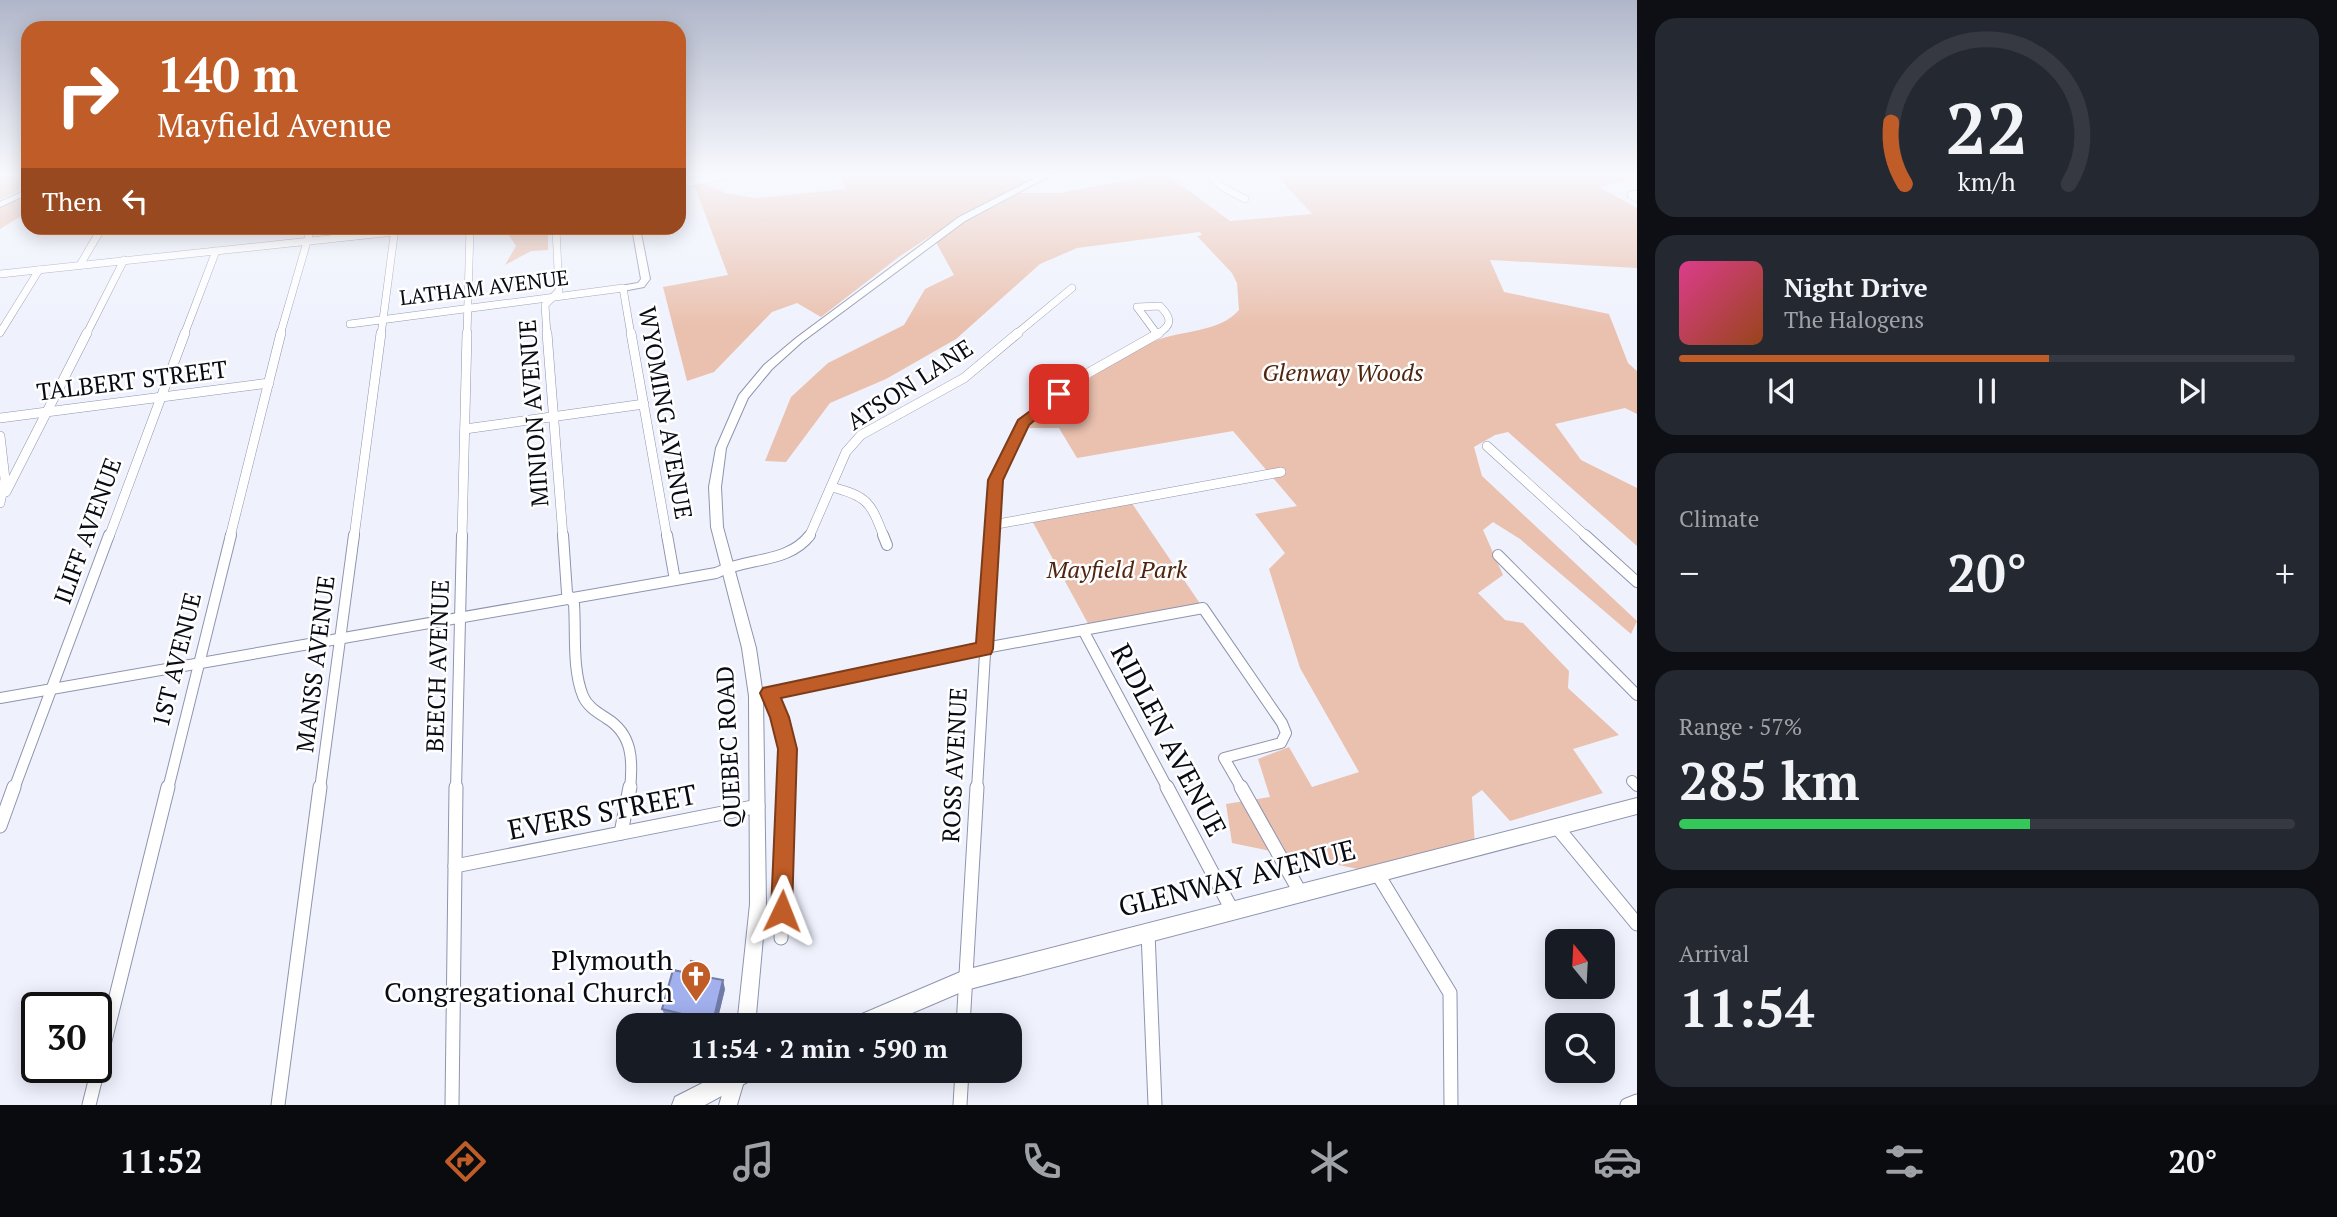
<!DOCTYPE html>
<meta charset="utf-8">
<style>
:root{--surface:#171b24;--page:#242831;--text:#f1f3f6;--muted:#9ea1a6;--line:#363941;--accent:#c05c27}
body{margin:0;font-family:"PT Serif",serif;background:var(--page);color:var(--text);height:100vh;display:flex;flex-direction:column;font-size:26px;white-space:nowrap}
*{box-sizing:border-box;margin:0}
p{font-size:23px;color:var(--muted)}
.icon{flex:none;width:38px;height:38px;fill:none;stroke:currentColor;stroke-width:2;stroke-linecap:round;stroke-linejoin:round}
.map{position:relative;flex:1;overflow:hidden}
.sheet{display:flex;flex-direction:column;gap:18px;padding:18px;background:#0d0f14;width:700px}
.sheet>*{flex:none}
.banner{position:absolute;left:21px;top:21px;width:665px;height:214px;border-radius:21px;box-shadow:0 4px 18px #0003;background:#c05c27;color:#fff;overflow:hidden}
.needle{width:46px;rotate:342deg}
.fabs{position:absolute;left:1545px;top:929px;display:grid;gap:14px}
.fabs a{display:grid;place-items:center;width:70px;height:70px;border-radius:14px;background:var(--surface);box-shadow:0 4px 18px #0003;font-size:35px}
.speed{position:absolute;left:21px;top:992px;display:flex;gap:14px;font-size:35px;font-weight:700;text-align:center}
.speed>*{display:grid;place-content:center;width:91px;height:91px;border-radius:50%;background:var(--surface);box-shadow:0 4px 18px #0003;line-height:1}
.speed .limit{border:4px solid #111;border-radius:10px;background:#fff;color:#111}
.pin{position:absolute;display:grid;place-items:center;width:60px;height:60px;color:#fff;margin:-30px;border-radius:14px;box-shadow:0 4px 10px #0006}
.me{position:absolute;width:77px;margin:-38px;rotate:2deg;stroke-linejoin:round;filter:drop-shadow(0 0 5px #0008)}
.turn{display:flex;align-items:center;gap:24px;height:147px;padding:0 21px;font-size:32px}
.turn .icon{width:91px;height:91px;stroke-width:2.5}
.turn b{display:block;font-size:49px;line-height:60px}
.then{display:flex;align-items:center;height:66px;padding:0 21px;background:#0003;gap:14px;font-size:26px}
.big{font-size:52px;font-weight:700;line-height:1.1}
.sheet .tile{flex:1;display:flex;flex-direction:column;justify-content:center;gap:10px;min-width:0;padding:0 24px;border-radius:21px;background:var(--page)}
.sheet .dial{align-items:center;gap:0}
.dial svg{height:182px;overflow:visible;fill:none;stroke:var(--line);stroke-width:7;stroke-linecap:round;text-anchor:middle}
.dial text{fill:var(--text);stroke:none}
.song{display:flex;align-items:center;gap:21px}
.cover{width:84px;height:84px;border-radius:10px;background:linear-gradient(135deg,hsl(330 70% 55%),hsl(20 70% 35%))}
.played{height:7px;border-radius:4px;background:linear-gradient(90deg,var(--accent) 60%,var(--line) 60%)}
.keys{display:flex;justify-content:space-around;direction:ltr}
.heat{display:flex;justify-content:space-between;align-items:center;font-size:38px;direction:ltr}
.charge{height:10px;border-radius:5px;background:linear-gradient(90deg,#34c759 57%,var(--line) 0)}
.trip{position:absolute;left:616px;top:1013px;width:406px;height:70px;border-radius:21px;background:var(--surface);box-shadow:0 4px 18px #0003;font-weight:700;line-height:70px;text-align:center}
.tab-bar{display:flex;height:112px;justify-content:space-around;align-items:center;background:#090b0e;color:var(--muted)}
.tab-bar .icon{width:49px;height:49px}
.tab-bar .on{color:var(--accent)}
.tab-bar b{font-size:32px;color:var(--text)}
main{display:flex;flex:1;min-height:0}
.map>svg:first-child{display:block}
.green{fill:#eac0ae}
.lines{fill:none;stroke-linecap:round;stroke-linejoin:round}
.minor-far3-casing{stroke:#8e94ad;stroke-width:8}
.minor-far2-casing{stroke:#8e94ad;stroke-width:10}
.minor-far1-casing{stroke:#8e94ad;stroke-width:12}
.minor-casing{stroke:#8e94ad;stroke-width:15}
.tertiary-casing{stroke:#8e94ad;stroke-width:2}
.primary-casing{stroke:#8e94ad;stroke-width:2}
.minor-far3{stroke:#fff;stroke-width:7}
.minor-far2{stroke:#fff;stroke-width:9}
.minor-far1{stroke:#fff;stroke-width:10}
.minor{stroke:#fff;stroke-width:13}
.tertiary{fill:#fff;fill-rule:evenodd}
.primary{fill:#fff;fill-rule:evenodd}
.wall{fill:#8b97cd}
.shaded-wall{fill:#717ba7}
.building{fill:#a2b0ee;stroke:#717ba7;stroke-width:2}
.route{fill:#c05c27;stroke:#7d3c19;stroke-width:2}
.labels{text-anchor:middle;stroke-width:5;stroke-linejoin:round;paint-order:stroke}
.far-street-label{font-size:21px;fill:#090b14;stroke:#fff}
.park-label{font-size:24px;font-style:italic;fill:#50250f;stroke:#fff}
.street-label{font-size:24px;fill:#090b14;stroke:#fff}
.near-street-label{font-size:28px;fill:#090b14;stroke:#fff}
.near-poi-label{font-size:28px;fill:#090b14;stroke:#fff;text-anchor:end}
</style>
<main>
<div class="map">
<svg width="1637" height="1105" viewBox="0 0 1637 1105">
<rect width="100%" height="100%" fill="#eff2fd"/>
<g class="green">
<polygon points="0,173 28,173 28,186 0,200"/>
<path d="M839 173H1012L1031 184 1015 193H1059L1165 173 1230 221 1312 214 1274 173H1637V177L1599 187 1637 208V268L1490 260 1504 292 1609 314 1628 363 1637 371V414L1625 408 1555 424 1581 460 1637 488V546L1508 432 1495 435 1474 447 1482 476 1637 621 1631 634 1520 539 1493 522 1483 530 1503 575 1478 593 1505 620 1523 623 1569 671 1568 688 1619 735 1573 749 1603 793 1510 821 1482 790 1472 797 1475 847 1377 873 1232 843 1226 804 1270 797 1258 759 1289 747 1312 787 1359 772 1300 668 1269 569 1285 553 1255 514 1297 506 1233 431 1077 458 1059 428H1026C1066 395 1107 362 1155 341 1181 330 1219 333 1239 310L1237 283 1232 273 1197 236 1202 235 1200 232 1077 248 1040 264 956 339 886 379 830 403 786 462 765 461 791 397 828 363 904 325 925 289 954 275 932 235 900 256 821 317 797 303 772 312 714 372 687 381 663 287 728 275 693 182 701 181 725 193 756 198 846 189Z"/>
<polygon points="28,191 28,212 0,229 0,205"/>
<polygon points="509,228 548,228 548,250 531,251 505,265 516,246 505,229"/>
<polygon points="1129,499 1203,608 1091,629 1030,517"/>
</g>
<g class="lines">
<g class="minor-far3-casing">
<g id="minor-far3">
<polyline points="1209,173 1222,187 1245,199"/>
<polyline points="679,185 737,173"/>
<polyline points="1637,194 1631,195 1637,198"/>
<polyline points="80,265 100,231"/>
<polyline points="0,274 394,232"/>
<polyline points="350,324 623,288 631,335"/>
<polyline points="0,333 39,270"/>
<polyline points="86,335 124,260"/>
<polyline points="184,335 216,251"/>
<polyline points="280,335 311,228"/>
<polyline points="381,335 395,228"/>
<polyline points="467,335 470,228"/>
<polyline points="547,335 545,305 559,291 556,229"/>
<polyline points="1015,335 1072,288"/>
<path d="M1156 335C1172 326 1173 319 1160 306L1137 307 1157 334"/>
</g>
</g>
<g class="minor-far2-casing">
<g id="minor-far2">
<polyline points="547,333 563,537"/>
<polyline points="631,333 667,537"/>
<polyline points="0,418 269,383"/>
<polyline points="465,429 644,404"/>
<polyline points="0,436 5,479 0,503"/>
<polyline points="1487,446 1587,537"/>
<path d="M831 487C868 496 871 503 884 537"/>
<polyline points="6,492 87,333"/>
<polyline points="992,525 1281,472"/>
<polyline points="109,537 185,333"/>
<polyline points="230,537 281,333"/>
<polyline points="354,537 381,333"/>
<polyline points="462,537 467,333"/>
<polyline points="809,537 846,452 861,435 964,378 1018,333"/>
<polyline points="992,537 995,479 1023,423 1076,380 1159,333"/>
</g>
</g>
<g class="minor-far1-casing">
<g id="minor-far1">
<path d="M563 535 567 593 574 604C576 633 572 669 583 696 587 706 597 712 606 718 633 734 633 761 630 789"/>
<polyline points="667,535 675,580"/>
<polyline points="883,535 887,545"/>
<polyline points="1585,535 1637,582"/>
<polyline points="1498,555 1637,695"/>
<polyline points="1083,630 1168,789"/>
<polyline points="769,693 785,733 786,789"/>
<polyline points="756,696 985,648 1203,608 1282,723 1286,733 1281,743 1224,758 1242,789"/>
<path d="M0 698 716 573C747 557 788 564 810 535"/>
<polyline points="1632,781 1637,786"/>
<polyline points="14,789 109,535"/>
<polyline points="168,789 231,535"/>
<polyline points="320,789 354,535"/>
<polyline points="456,789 462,535"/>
<polyline points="977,789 992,535"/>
</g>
</g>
<g class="minor-casing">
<g id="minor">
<polyline points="1167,787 1232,910"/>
<polyline points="1241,787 1300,892"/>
<polyline points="0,826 14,787"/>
<polyline points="1556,826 1637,924"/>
<polyline points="621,833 630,787"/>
<polyline points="455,866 758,806"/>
<polyline points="1377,873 1450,993 1451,1105"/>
<polyline points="1148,932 1155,1105"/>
<polyline points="781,938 786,787"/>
<polyline points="963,1026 977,787"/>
<polyline points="89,1105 168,787"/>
<polyline points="278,1105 320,787"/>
<polyline points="452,1105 456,787"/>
<polyline points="960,1105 962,1071"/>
<polyline points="1627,1105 1637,1101"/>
</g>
</g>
<g class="tertiary-casing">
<g id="tertiary">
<polygon points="1045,173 1055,173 965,221 802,342 772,369 748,398 726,448 721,487 723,527 756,648 763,696 766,904 755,1026 737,1026 750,904 749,696 742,648 711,527 709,487 716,448 739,395 764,365 796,338 959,217"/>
<polygon points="28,189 28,194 0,207 0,202"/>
<polygon points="632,228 640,228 650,279 644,287 623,291 618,288 620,286 638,283 641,279"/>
<polygon points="729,1071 747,1071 737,1105 719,1105"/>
</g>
</g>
<g class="primary-casing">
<g id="primary">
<polygon points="1637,798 1637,814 966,990 882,1026 847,1026 850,1019 965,970"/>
<polygon points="726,1071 759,1071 755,1078 705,1105 672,1105 675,1097"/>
</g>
</g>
<use href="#minor-far3" class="minor-far3"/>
<use href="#minor-far2" class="minor-far2"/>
<use href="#minor-far1" class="minor-far1"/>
<use href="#minor" class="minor"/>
<use href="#tertiary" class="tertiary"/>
<use href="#primary" class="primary"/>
</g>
<polygon class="wall" points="688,973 707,973 706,977 725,989 716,1026 684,1026 684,1022 666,1018 662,1009"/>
<g class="shaded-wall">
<polygon points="704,964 707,973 704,985 701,976"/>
<polygon points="723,980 725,989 716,1026 712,1026"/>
</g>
<polygon class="building" points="691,961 704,964 701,976 723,980 712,1026 692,1026 684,1024 686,1015 662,1009 673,970 688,973"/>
<linearGradient id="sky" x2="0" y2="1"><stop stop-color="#b0b6c9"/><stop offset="0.53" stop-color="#f8f9fe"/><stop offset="1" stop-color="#f8f9fe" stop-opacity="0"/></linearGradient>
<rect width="1637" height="328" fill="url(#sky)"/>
<polygon class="route" points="1059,390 1066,394 1029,425 1003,480 993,649 991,654 781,698 789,717 797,749 792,911 789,918 782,921 774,918 771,911 778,749 770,717 760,693 763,688 976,643 988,480 1018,420"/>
<defs>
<g id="church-pin" transform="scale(1.575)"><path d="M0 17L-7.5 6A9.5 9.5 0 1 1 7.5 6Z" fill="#c05c27" stroke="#fff"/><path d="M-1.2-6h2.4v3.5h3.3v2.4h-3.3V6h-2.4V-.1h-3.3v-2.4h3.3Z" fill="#fff"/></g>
</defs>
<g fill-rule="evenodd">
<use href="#church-pin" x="696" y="976"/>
</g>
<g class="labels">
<g class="far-street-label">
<text transform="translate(484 288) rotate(-7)" y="7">LATHAM AVENUE</text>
</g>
<g class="park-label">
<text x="1343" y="381">Glenway Woods</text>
<text x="1117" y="578">Mayfield Park</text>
</g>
<g class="street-label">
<text transform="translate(132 381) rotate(-7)" y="8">TALBERT STREET</text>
<text transform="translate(910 385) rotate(-33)" y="8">ATSON LANE</text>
<text transform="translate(534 413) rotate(-94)" y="8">MINION AVENUE</text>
<text transform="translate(665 413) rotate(80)" y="8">WYOMING AVENUE</text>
<text transform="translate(88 531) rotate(-70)" y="8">ILIFF AVENUE</text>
<text transform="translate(177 660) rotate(-76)" y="8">1ST AVENUE</text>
<text transform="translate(316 664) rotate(-83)" y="8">MANSS AVENUE</text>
<text transform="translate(438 666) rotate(-88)" y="8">BEECH AVENUE</text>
<text transform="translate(729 747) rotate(-93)" y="8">QUEBEC ROAD</text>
<text transform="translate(955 765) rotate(-87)" y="8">ROSS AVENUE</text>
</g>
<g class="near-street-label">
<text transform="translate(1169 740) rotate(62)" y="10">RIDLEN AVENUE</text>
<text transform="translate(602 812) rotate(-11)" y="10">EVERS STREET</text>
<text transform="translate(1237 878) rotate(-14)" y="10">GLENWAY AVENUE</text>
</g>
<g class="near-poi-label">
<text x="673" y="970">Plymouth<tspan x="673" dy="32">Congregational Church</tspan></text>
</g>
</g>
</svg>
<div class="fabs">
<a><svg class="needle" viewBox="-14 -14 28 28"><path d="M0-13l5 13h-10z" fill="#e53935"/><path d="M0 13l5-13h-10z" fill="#9ea1a6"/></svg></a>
<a><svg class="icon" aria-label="search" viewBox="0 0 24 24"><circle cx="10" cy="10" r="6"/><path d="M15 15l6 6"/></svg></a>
</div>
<div class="speed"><div class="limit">30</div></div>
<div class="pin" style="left:1059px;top:394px;background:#d93025"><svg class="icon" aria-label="arrive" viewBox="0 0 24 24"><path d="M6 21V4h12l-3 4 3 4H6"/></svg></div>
<svg class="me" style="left:782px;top:911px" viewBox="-20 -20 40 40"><path d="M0-17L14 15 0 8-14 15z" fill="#c05c27" stroke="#fff" stroke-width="4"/></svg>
<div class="trip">11:54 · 2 min · 590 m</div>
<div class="banner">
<div class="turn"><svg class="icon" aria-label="right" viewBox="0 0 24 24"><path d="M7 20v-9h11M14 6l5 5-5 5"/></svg><div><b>140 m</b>Mayfield Avenue</div></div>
<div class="then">Then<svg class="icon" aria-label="left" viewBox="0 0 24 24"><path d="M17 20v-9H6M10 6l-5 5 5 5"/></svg></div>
</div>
</div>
<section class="sheet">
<div class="tile dial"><svg viewBox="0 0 100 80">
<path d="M14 69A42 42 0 1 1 86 69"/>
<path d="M14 69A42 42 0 0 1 8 42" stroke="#c05c27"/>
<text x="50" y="56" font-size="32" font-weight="700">22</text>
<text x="50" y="72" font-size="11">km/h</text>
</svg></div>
<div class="tile">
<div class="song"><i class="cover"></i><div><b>Night Drive</b><p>The Halogens</p></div></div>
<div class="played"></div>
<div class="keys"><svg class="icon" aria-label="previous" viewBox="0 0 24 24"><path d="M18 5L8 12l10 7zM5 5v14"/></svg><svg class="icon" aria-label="pause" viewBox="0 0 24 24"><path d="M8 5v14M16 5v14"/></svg><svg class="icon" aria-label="next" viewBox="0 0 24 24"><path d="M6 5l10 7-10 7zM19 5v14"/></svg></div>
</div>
<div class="tile"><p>Climate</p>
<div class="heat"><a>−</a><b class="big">20°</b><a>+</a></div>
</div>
<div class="tile"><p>Range · 57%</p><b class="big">285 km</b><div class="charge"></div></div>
<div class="tile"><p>Arrival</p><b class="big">11:54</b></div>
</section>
</main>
<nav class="tab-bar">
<b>11:52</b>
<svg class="icon on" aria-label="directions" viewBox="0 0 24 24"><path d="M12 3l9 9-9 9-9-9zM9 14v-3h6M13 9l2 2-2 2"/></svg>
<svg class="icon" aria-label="music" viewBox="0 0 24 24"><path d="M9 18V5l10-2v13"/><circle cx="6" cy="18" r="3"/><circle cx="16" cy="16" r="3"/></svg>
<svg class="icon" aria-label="phone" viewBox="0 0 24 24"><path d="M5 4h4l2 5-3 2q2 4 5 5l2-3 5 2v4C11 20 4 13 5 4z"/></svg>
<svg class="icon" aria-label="climate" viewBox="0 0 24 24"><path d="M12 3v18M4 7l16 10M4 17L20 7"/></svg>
<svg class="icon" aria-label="car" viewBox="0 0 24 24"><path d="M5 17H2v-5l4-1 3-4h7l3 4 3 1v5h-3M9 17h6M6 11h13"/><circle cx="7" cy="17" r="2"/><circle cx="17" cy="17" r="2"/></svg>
<svg class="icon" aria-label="filters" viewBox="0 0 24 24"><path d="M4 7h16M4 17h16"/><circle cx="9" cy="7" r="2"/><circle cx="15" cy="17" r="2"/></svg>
<b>20°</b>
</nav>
